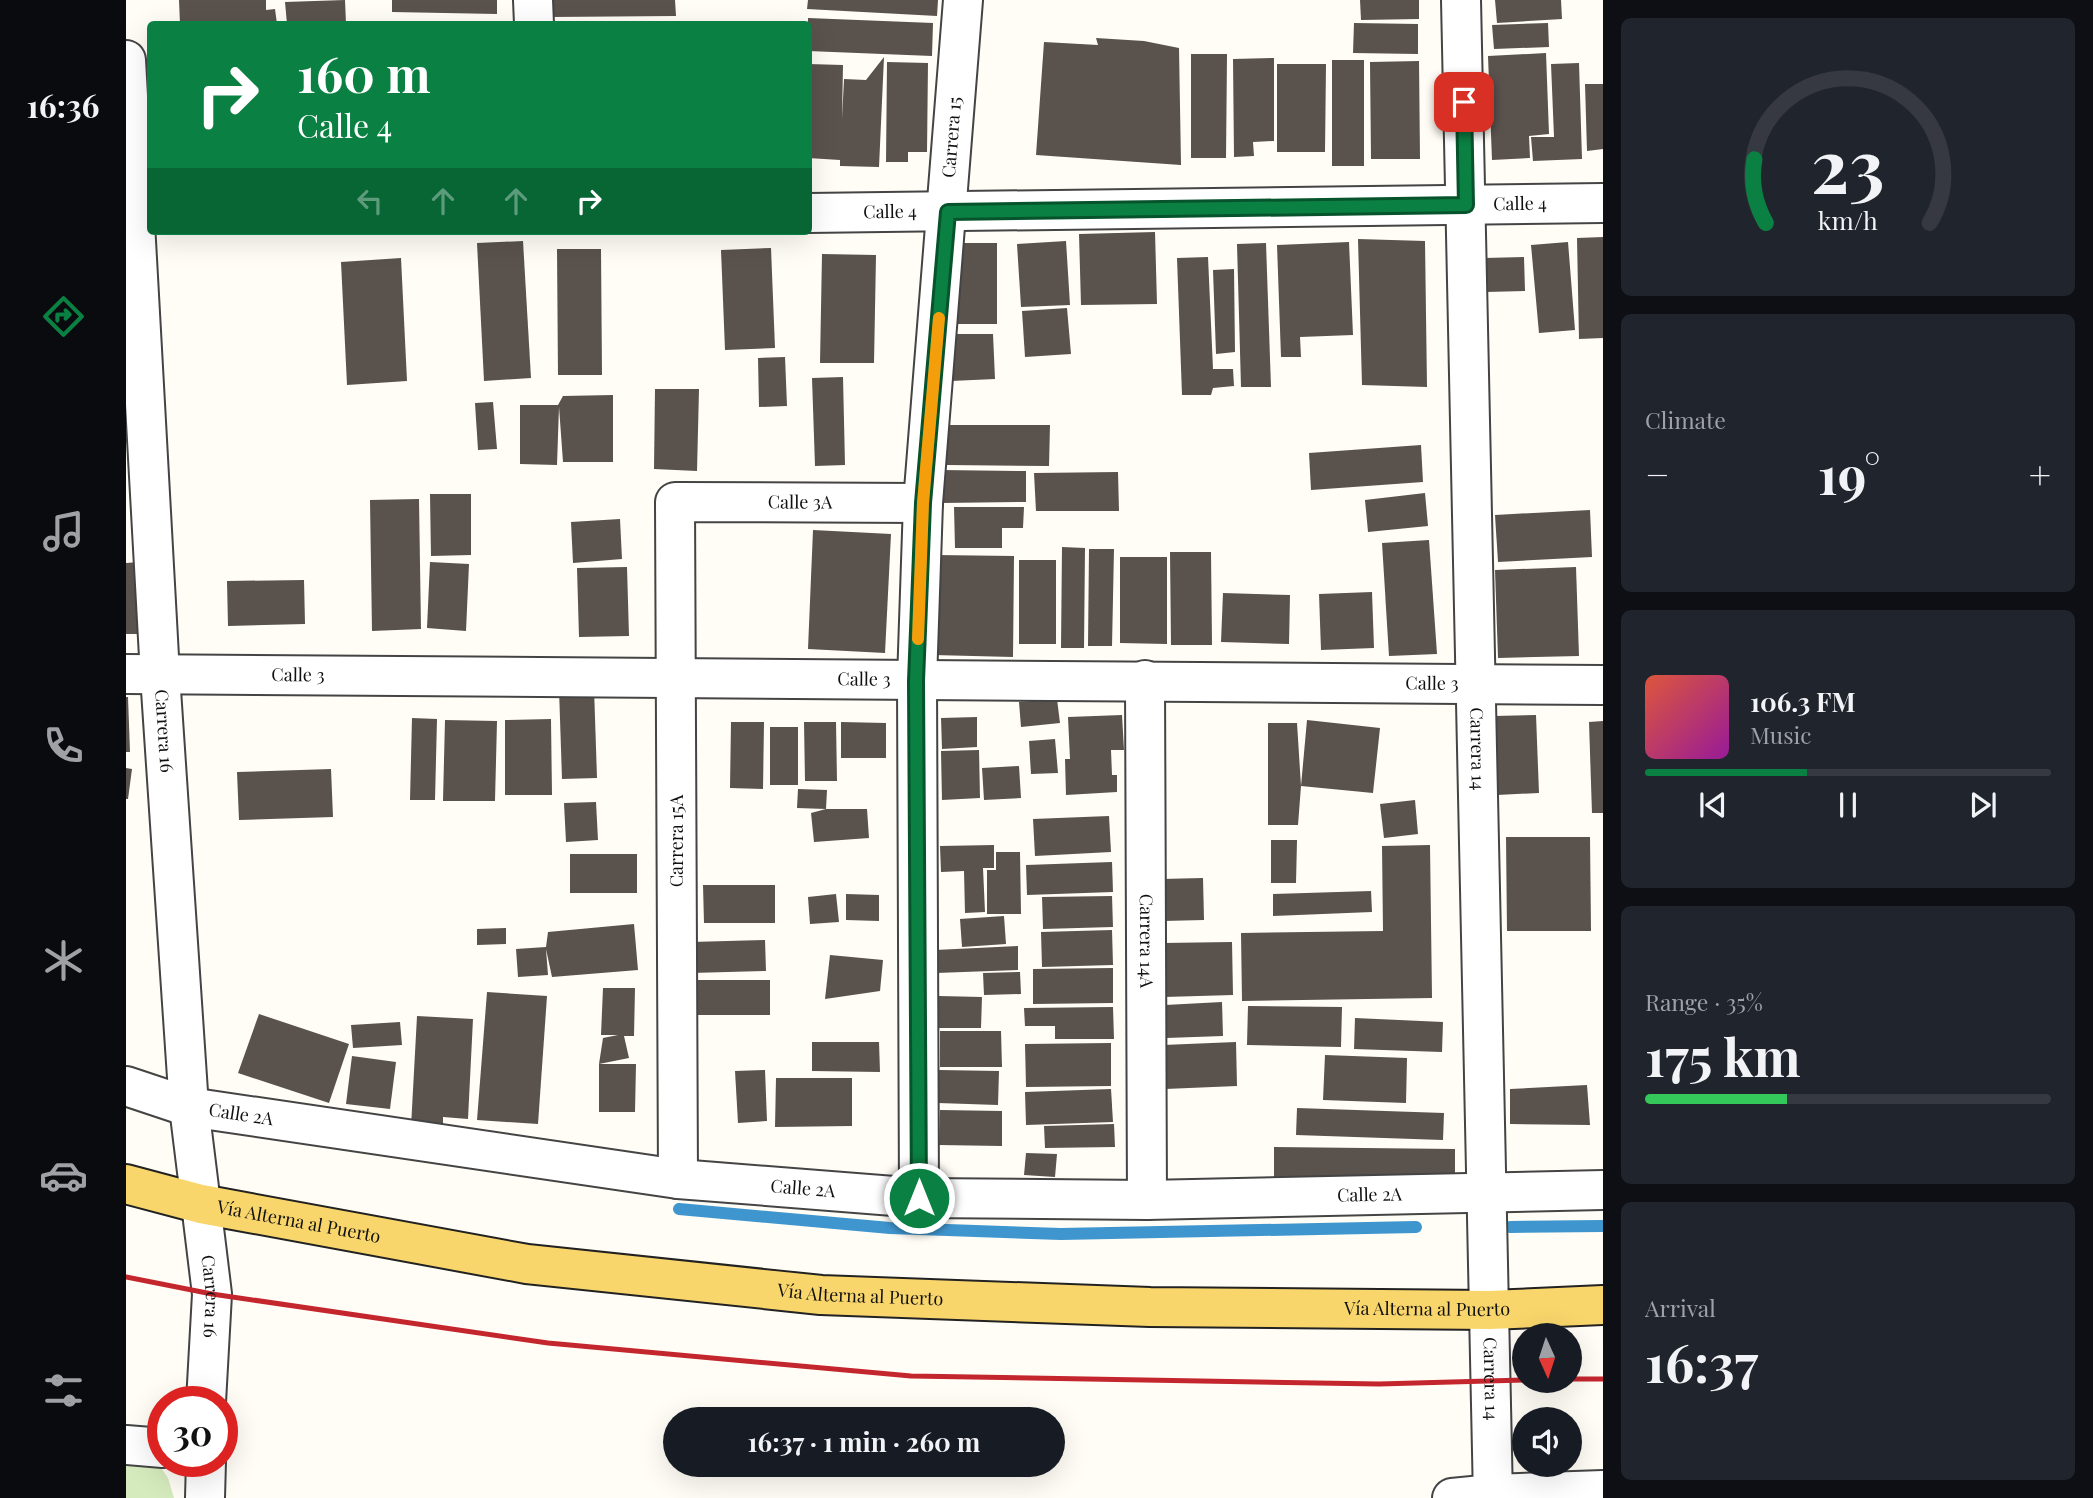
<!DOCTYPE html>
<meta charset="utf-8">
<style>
:root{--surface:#171b24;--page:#20242c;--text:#f1f3f6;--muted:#9ea1a6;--line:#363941;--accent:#0b8043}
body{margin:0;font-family:"Playfair Display",serif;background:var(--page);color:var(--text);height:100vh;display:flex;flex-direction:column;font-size:26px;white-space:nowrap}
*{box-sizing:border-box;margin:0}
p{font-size:23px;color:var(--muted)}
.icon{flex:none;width:38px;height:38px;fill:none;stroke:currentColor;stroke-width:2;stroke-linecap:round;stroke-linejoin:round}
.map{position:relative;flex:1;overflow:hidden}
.details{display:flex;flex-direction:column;gap:18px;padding:18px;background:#0d0f14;width:490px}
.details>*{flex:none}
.hud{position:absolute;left:21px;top:21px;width:665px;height:214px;border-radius:7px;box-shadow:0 7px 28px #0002;background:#0b8043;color:#fff;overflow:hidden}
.needle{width:46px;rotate:177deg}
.tools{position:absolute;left:1386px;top:1323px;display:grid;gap:14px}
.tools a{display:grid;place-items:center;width:70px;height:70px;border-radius:50%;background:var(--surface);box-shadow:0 7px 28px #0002;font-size:35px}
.speed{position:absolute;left:21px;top:1386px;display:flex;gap:14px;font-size:35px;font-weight:700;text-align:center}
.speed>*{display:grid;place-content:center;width:91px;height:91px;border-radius:50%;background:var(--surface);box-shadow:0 7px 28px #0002;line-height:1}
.speed .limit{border:10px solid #d22;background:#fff;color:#111}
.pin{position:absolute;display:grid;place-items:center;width:60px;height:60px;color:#fff;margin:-30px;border-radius:14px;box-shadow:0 4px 10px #0006}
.me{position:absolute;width:77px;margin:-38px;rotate:0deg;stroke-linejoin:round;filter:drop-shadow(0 0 5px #0008)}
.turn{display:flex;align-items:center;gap:24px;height:147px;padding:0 35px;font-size:32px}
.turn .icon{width:91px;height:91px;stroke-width:2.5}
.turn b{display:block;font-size:49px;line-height:60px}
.lanes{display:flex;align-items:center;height:66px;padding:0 35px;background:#0003;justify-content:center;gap:35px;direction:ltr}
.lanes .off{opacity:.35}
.big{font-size:52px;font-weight:700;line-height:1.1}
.details .card{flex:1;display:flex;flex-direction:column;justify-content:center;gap:10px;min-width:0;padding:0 24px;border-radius:10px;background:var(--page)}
.details .dial{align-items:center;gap:0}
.dial svg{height:182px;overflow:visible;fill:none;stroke:var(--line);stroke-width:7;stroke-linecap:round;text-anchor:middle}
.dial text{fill:var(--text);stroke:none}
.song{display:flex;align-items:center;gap:21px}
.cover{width:84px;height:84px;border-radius:10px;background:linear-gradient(135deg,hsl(10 70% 55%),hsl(300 70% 35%))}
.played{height:7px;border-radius:4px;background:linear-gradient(90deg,var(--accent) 40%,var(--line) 40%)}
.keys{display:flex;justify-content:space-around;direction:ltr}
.heat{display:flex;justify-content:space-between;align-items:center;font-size:38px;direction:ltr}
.charge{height:10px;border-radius:5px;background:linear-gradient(90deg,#34c759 35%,var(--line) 0)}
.trip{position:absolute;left:537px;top:1407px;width:402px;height:70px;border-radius:35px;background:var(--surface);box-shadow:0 7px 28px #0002;font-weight:700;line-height:70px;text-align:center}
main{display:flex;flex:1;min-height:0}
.dock{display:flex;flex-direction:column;width:126px;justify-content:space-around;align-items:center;background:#090b0e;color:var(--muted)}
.dock .icon{width:49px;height:49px}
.dock .on{color:var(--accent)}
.dock b{font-size:32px;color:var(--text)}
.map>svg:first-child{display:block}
.green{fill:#d5ebbd}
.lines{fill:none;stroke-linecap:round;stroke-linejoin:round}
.stream{stroke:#3f96cf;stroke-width:12}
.building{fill:#5a524d}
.minor-casing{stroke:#444;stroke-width:42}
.tertiary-casing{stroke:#444;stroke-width:42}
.primary-casing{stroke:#222;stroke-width:42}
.minor{stroke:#fff;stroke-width:38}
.tertiary{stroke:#fff;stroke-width:38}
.primary{stroke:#f9d66b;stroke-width:38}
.rail{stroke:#c4262e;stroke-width:5}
.route-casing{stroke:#07532c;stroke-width:18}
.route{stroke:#0b8043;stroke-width:12}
.slow{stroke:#f59e0b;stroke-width:12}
.labels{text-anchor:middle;stroke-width:7;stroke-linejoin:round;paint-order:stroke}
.street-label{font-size:18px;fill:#111;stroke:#fff}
</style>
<main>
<nav class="dock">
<b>16:36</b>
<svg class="icon on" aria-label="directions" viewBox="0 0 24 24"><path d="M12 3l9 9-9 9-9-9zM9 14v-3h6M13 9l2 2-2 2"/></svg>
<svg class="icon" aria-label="music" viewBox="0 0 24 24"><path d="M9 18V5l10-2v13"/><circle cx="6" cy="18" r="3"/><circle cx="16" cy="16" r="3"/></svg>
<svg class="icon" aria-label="phone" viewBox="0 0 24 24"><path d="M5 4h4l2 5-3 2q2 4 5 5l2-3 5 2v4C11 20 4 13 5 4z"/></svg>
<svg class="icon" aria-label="climate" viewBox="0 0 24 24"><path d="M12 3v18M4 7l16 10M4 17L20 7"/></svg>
<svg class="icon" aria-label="car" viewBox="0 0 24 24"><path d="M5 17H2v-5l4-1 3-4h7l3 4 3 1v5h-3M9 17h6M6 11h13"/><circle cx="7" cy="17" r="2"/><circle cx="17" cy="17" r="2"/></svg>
<svg class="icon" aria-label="filters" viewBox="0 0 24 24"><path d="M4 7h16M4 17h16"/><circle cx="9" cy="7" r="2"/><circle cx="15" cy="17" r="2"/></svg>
</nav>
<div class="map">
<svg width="1477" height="1498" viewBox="0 0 1477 1498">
<rect width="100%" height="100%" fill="#fffdf5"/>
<polygon class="green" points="0,1455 26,1455 42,1478 48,1498 0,1498"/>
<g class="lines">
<g class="stream">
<polyline points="553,1209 764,1228 935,1234 1290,1227"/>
<polyline points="1384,1227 1477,1226"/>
</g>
</g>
<g class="building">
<polygon points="53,0 140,0 140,10 149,9 151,24 54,24"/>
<polygon points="219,0 220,24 161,24 159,2"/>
<polygon points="266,0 371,0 371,14 266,12"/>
<polygon points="424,0 549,0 550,16 424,17"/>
<polygon points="682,0 812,0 811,16 681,9"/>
<polygon points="1234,0 1293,0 1293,19 1235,20"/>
<polygon points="1369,0 1435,0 1436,19 1371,23"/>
<polygon points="682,18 807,23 806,56 682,51"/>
<polygon points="1228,23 1292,24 1292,54 1227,53"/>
<polygon points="1422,23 1423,47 1368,49 1366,25"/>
<polygon points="970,38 1018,41 1053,48 1055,165 910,155 918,42 972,45"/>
<polygon points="1420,53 1423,134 1403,136 1404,158 1366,160 1362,56"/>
<polygon points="1065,54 1101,54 1100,158 1065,158"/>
<polygon points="758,57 753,167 714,166 714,160 682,158 682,64 717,65 716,119 718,79 740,80"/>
<polygon points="1148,58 1148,141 1127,142 1128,156 1108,157 1107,59"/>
<rect x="1206" y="60" width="32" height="106"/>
<polygon points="1293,61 1294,159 1245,159 1244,62"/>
<polygon points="761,62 802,63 801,152 782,152 782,162 760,162"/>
<polygon points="1453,63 1456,159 1407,161 1405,137 1428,137 1425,64"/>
<polygon points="1151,64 1200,64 1199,152 1151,152"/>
<polygon points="1459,84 1477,84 1477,149 1461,151"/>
<polygon points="1029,232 1031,304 955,305 953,234"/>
<polygon points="1477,237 1477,338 1453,339 1451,238"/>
<polygon points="1232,239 1299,241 1301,387 1236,385"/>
<polygon points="397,241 405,378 358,381 351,243"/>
<polygon points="940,241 944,305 895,307 891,244"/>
<polygon points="1223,242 1227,335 1174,337 1175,357 1155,357 1151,245"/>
<polygon points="1442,242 1449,330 1413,333 1405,245"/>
<rect x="828" y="243" width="43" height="81"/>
<polygon points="1140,243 1145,387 1115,387 1111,244"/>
<polygon points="645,248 649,348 599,350 595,250"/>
<polygon points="431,249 475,249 476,375 432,375"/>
<polygon points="696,254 750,255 748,363 694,363"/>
<polygon points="1082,257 1087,369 1107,369 1108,386 1087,388 1085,395 1056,395 1051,258"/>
<polygon points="1398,257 1399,291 1360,292 1359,258"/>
<polygon points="275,258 281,381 221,385 215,262"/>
<polygon points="1108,269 1109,352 1090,354 1087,270"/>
<polygon points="941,308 945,354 899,357 896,311"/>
<polygon points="824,334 867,334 869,379 825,381"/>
<polygon points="659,357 661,406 633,407 632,358"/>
<polygon points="717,377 719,465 689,466 686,378"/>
<polygon points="529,389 573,389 571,471 528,469"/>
<polygon points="487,395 487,462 437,462 433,407 431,465 394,464 394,405 432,405 437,396"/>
<polygon points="367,402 371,449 352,450 349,403"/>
<polygon points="821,425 924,425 923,466 821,465"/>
<polygon points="1295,445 1297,482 1185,490 1183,453"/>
<polygon points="815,470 900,471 900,502 815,503"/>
<polygon points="992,472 993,511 910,511 908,473"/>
<polygon points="1299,493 1302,526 1242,532 1239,500"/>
<polygon points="304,494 345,494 345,555 305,556"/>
<polygon points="293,499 295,629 246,631 244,500"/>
<polygon points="828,507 898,507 897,528 876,528 876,548 829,548"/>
<polygon points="1464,510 1466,557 1372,562 1369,515"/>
<polygon points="494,519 496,559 447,563 445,522"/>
<polygon points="687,530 765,534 759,653 682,649"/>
<polygon points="1303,540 1311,654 1263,656 1256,543"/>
<polygon points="936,547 959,548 958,648 935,648"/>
<polygon points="963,549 988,549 986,646 962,646"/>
<polygon points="1044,552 1085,552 1086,645 1045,645"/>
<polygon points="809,555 888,556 887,657 807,655"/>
<polygon points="994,557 1041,557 1041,644 994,643"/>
<rect x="893" y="560" width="37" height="84"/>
<polygon points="13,562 13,634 0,634 0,563"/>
<polygon points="304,562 343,564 340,631 301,628"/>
<polygon points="501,567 503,636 453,637 451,568"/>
<polygon points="1450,567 1453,656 1372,658 1369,570"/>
<polygon points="178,580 179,624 102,626 101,581"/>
<polygon points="1246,592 1248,648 1195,650 1193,594"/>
<polygon points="1097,593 1164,595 1163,644 1095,642"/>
<polygon points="468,688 471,778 436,779 433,689"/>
<polygon points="0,697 2,697 4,752 0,752"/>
<polygon points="931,699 934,723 895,727 893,702"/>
<polygon points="996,715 998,750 985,750 986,775 991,775 991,792 940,795 939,759 944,759 942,717"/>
<polygon points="1410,715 1413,793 1371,795 1368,716"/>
<polygon points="851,717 851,747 816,749 815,718"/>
<polygon points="286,718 311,719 309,800 284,800"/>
<polygon points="425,719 426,795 379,795 379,720"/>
<polygon points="319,720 371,721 369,801 317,801"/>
<polygon points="1181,720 1254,728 1247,793 1175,786 1172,825 1142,825 1142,723 1171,723 1175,786"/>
<polygon points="1477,721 1477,813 1466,813 1463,722"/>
<polygon points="605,722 638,722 637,789 604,788"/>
<polygon points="678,722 710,722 711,781 679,781"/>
<polygon points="715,722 760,723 760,758 715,758"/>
<rect x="644" y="727" width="28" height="58"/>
<polygon points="929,739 932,773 905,774 903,741"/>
<polygon points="853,750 854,798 816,800 815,751"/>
<polygon points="893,766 895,798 858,800 856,768"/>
<polygon points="0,768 6,769 2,799 0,799"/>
<polygon points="205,769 207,817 113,820 111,772"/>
<polygon points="672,789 701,790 700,809 741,809 743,838 688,842 685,813 700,809 671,808"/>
<polygon points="1289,800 1292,834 1258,838 1254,804"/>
<polygon points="470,802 472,840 440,842 438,803"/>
<polygon points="983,816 985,852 909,856 907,819"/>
<polygon points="1380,837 1464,837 1465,931 1381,931"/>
<polygon points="1145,840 1171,840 1170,883 1145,883"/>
<polygon points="868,845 868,868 857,868 859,912 839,913 838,871 815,872 814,846"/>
<polygon points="1304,845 1306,998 1116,1001 1115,933 1257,931 1256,846"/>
<polygon points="870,852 894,852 895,914 861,914 861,870 870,870"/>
<rect x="444" y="854" width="67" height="39"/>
<polygon points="986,862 987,892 901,895 900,865"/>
<polygon points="1077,878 1078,920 1037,921 1035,879"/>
<polygon points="577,885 649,885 649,923 578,923"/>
<polygon points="1245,891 1246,912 1147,916 1147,894"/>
<polygon points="710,894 713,922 684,924 682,897"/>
<polygon points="720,894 753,895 753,921 720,920"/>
<polygon points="986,896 987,927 917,929 916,897"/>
<polygon points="878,916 880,944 836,947 834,919"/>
<polygon points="508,924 512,970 426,977 420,949 422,975 392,977 390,949 420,947 422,932"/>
<polygon points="380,928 380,944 351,945 351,929"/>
<polygon points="986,930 987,965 916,967 915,932"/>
<polygon points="639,940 640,971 565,973 565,942"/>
<polygon points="1106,942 1107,995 1038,997 1037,943"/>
<polygon points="892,946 892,970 810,973 809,950"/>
<polygon points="704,955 757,960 754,991 699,999"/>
<polygon points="987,968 987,1003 907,1004 907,969"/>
<polygon points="894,972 895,994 858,995 857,973"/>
<rect x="566" y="980" width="78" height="35"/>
<polygon points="477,988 509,988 508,1036 498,1036 503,1058 473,1064 477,1038 492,1035 475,1035"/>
<polygon points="361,992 421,996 412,1124 351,1120"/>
<polygon points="813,996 856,997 855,1028 812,1028"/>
<polygon points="1096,1002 1097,1036 1040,1038 1039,1005"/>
<polygon points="1122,1006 1216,1007 1215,1047 1121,1045"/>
<polygon points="987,1007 988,1039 929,1039 929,1026 899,1026 898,1008"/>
<polygon points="133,1014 223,1044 203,1103 112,1073"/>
<polygon points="291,1016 347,1019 342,1119 317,1117 317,1128 285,1127"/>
<polygon points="1229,1018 1317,1022 1316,1052 1228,1049"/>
<polygon points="274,1022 276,1045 227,1048 225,1025"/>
<polygon points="814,1031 875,1031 876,1067 814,1067"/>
<polygon points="686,1042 753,1042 754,1072 686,1071"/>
<polygon points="1110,1042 1111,1086 1039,1089 1037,1045"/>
<polygon points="985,1043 985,1086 900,1087 899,1044"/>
<polygon points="1199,1055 1281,1058 1280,1103 1197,1100"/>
<polygon points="226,1056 270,1062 264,1109 220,1104"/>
<polygon points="473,1064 510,1064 509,1112 473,1112"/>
<polygon points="639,1070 641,1121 612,1123 609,1071"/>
<polygon points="813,1070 873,1071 872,1105 812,1103"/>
<polygon points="650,1078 726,1078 726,1126 649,1127"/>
<polygon points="1461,1085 1464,1125 1384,1124 1384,1089"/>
<polygon points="985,1089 987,1122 900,1125 899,1092"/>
<polygon points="1171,1108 1318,1113 1317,1140 1170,1135"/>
<polygon points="814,1110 876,1111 876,1146 813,1145"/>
<polygon points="988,1124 989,1147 919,1148 918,1126"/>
<polygon points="1148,1147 1329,1149 1329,1186 1148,1185"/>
<polygon points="900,1153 931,1154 929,1177 898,1175"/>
</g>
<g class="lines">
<g class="minor-casing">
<g id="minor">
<polyline points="407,0 408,24"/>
<path id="s1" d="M1335 0 1367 1498"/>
<path id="s2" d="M682 213 1477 203"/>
<path id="s3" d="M0 674 1477 685"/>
<path id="s4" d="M1019 680 1021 1200"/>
<path id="s5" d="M0 1086 63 1107 552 1179 793 1198 1021 1200 1477 1190"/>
<path id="s6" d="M552 1179 549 502 797 503"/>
<path id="s7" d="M793 1198 791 681 797 503 837 0"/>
<path id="s8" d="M75 1204 86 1294 80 1402"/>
<polyline points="0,1445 37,1448"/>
<polyline points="79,1498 80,1461"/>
<polyline points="1326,1498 1367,1494 1477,1490"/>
</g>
</g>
<g class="tertiary-casing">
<g id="tertiary">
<path id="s9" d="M0 60 34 675 63 1107 75 1204"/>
</g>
</g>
<g class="primary-casing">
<g id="primary">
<path id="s10" d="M0 1184 75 1204 401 1264 695 1295 1024 1307 1364 1310 1477 1305"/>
</g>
</g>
<use href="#minor" class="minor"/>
<use href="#tertiary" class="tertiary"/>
<use href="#primary" class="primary"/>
<g class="rail">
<polyline points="0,1277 86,1294 422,1343 785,1376 1253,1384 1398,1380"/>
<polyline points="1444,1379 1477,1379"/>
</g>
</g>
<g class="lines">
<g class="route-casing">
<polyline id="route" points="793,1198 790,681 797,503 822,212 1340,205 1338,102"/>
</g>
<use href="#route" class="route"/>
<polyline class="slow" points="792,639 797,503 813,318"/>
</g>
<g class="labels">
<g class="street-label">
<text dy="6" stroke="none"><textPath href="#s7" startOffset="1062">Carrera 15</textPath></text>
<text dy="6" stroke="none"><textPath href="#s2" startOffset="712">Calle 4</textPath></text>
<text dy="6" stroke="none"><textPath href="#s2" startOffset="82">Calle 4</textPath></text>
<text dy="6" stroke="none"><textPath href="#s6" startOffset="802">Calle 3A</textPath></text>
<text dy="6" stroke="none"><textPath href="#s3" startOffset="172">Calle 3</textPath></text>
<text dy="6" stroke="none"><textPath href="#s3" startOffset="738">Calle 3</textPath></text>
<text dy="6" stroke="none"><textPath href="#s3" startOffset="1306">Calle 3</textPath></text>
<text dy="6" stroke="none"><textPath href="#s9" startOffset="672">Carrera 16</textPath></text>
<text dy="6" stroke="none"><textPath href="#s1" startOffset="749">Carrera 14</textPath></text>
<text transform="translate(551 841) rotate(-90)" y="6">Carrera 15A</text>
<text dy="6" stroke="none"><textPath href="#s4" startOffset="261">Carrera 14A</textPath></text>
<text dy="6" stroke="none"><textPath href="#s5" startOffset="119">Calle 2A</textPath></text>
<text dy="6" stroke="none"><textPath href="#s5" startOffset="686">Calle 2A</textPath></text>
<text dy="6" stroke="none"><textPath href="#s5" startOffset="1253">Calle 2A</textPath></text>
<text dy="6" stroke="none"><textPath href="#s10" startOffset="177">Vía Alterna al Puerto</textPath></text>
<text dy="6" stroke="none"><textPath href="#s10" startOffset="744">Vía Alterna al Puerto</textPath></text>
<text dy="6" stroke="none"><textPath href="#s8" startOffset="93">Carrera 16</textPath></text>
<text dy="6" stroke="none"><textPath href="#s10" startOffset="1311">Vía Alterna al Puerto</textPath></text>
<text dy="6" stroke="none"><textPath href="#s1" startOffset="1379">Carrera 14</textPath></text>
</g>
</g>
</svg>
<div class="tools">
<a><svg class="needle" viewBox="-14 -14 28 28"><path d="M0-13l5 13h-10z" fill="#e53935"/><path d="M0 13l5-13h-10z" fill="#9ea1a6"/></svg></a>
<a><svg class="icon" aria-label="sound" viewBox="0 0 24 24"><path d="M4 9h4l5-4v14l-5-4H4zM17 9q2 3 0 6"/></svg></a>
</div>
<div class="speed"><div class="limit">30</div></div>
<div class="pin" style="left:1338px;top:102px;background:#d93025"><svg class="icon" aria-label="arrive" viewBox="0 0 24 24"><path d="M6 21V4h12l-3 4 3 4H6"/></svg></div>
<svg class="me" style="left:793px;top:1198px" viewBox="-20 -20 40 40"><circle r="17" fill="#0b8043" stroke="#fff" stroke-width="3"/><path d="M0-11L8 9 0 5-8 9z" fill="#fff"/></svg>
<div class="trip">16:37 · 1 min · 260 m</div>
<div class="hud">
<div class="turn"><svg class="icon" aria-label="right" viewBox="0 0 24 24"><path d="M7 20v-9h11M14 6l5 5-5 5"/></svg><div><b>160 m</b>Calle 4</div></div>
<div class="lanes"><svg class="icon off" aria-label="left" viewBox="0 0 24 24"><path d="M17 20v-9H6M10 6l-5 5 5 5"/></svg><svg class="icon off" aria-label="ahead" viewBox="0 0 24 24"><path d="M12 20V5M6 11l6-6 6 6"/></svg><svg class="icon off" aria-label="ahead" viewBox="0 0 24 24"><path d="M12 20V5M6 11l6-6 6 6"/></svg><svg class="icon" aria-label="right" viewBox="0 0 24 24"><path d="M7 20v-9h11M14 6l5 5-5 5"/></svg></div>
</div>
</div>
<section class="details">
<div class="card dial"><svg viewBox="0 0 100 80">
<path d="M14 69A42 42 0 1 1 86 69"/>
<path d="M14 69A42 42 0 0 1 9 41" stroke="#0b8043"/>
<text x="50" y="56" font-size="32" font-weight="700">23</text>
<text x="50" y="72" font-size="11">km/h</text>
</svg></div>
<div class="card"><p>Climate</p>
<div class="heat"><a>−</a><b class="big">19°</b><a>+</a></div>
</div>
<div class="card">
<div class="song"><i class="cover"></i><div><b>106.3 FM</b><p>Music</p></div></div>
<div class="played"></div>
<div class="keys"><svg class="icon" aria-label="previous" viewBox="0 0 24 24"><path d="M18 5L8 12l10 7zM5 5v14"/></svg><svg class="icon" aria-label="pause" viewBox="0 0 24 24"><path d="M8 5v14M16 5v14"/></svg><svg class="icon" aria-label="next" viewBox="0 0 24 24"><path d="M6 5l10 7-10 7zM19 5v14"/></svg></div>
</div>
<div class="card"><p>Range · 35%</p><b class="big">175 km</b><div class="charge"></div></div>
<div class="card"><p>Arrival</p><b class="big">16:37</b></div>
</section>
</main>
